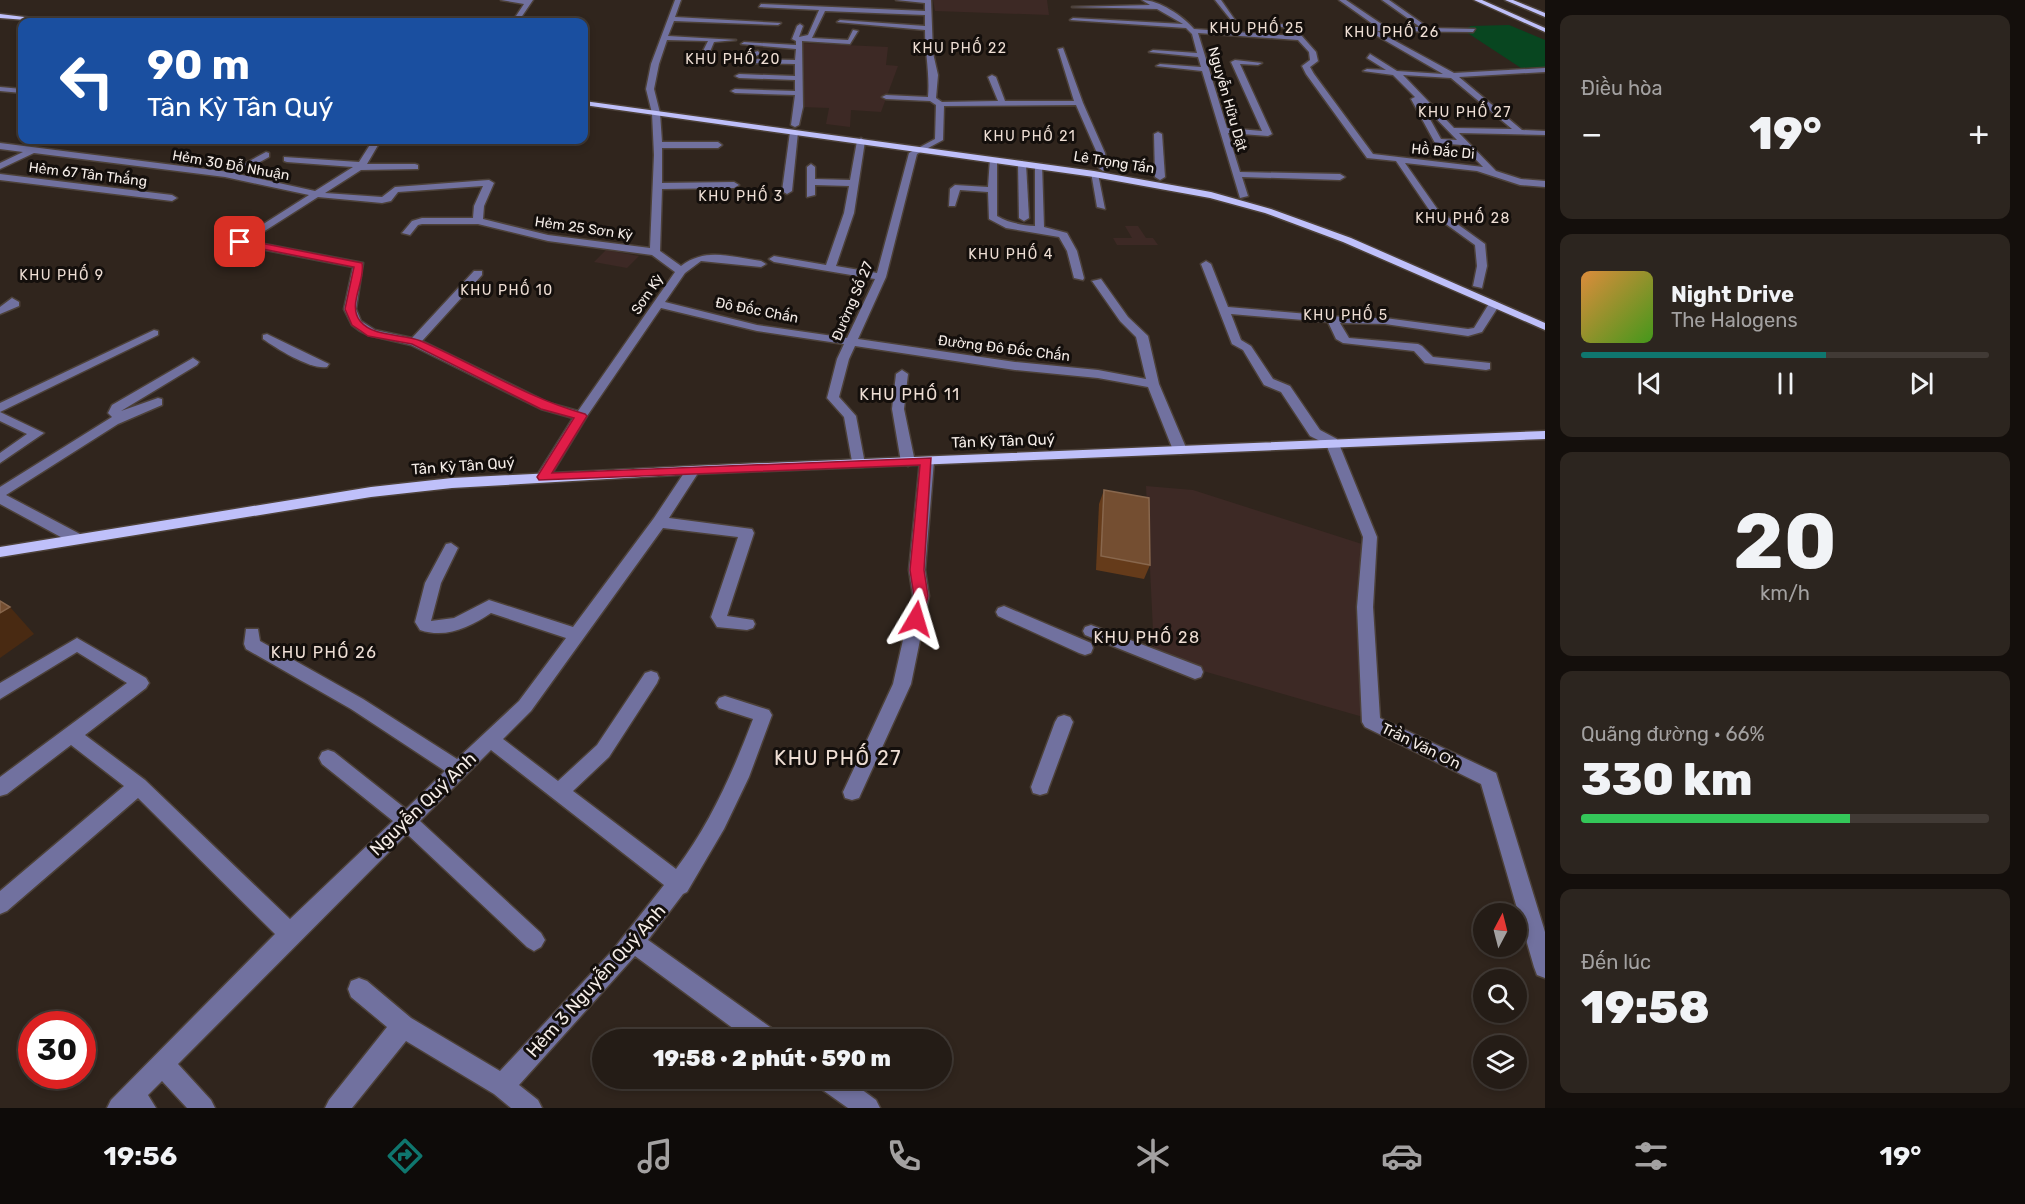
<!DOCTYPE html>
<html lang="vi">
<meta charset="utf-8">
<style>
:root{--surface:#241c16;--page:#2c251f;--text:#f1f3f6;--muted:#a3a1a1;--line:#413a35;--accent:#0f766e}
body{margin:0;font-family:Rubik,sans-serif;background:var(--page);color:var(--text);height:100vh;display:flex;flex-direction:column;font-size:22px;white-space:nowrap}
*{box-sizing:border-box;margin:0}
p{font-size:20px;color:var(--muted)}
.icon{flex:none;width:33px;height:33px;fill:none;stroke:currentColor;stroke-width:2;stroke-linecap:round;stroke-linejoin:round}
.map{position:relative;flex:1;overflow:hidden}
.drawer{display:flex;flex-direction:column;gap:15px;padding:15px;background:#140f0c;width:480px}
.drawer>*{flex:none}
.hud{position:absolute;left:18px;top:18px;width:570px;height:126px;border-radius:12px;box-shadow:0 3px 9px #0003,0 0 0 2px var(--line);background:#1a4fa0;color:#fff;overflow:hidden}
.needle{width:39px;rotate:7deg}
.fabs{position:absolute;left:1473px;top:903px;display:grid;gap:12px}
.fabs a{display:grid;place-items:center;width:54px;height:54px;border-radius:50%;background:var(--surface);box-shadow:0 3px 9px #0003,0 0 0 2px var(--line);font-size:30px}
.speed{position:absolute;left:18px;top:1011px;display:flex;gap:12px;font-size:30px;font-weight:700;text-align:center}
.speed>*{display:grid;place-content:center;width:78px;height:78px;border-radius:50%;background:var(--surface);box-shadow:0 3px 9px #0003,0 0 0 2px var(--line);line-height:1}
.speed .limit{border:9px solid #d22;background:#fff;color:#111}
.pin{position:absolute;display:grid;place-items:center;width:51px;height:51px;color:#fff;margin:-26px;border-radius:12px;box-shadow:0 3px 9px #0006}
.me{position:absolute;width:66px;margin:-33px;rotate:7deg;stroke-linejoin:round;filter:drop-shadow(0 0 4px #0008)}
.turn{display:flex;align-items:center;gap:21px;height:126px;padding:0 30px;font-size:27px}
.turn .icon{width:78px;height:78px;stroke-width:2.5}
.turn b{display:block;font-size:42px;line-height:51px}
.big{font-size:45px;font-weight:800;line-height:1.1}
.drawer .tile{flex:1;display:flex;flex-direction:column;justify-content:center;gap:9px;min-width:0;padding:0 21px;border-radius:12px;background:var(--page)}
.drawer .dial{align-items:center;gap:0}
.dial b{font-size:78px;line-height:1}
.song{display:flex;align-items:center;gap:18px}
.cover{width:72px;height:72px;border-radius:9px;background:linear-gradient(135deg,hsl(30 70% 55%),hsl(100 70% 35%))}
.played{height:6px;border-radius:3px;background:linear-gradient(90deg,var(--accent) 60%,var(--line) 60%)}
.keys{display:flex;justify-content:space-around;direction:ltr}
.heat{display:flex;justify-content:space-between;align-items:center;font-size:33px;direction:ltr}
.charge{height:9px;border-radius:4px;background:linear-gradient(90deg,#34c759 66%,var(--line) 0)}
.trip{position:absolute;left:592px;top:1029px;width:360px;height:60px;border-radius:30px;background:var(--surface);box-shadow:0 3px 9px #0003,0 0 0 2px var(--line);font-weight:800;line-height:60px;text-align:center}
.dock{display:flex;height:96px;justify-content:space-around;align-items:center;background:#0e0b09;color:var(--muted)}
.dock .icon{width:42px;height:42px}
.dock .selected{color:var(--accent)}
.dock b{font-size:27px;color:var(--text)}
main{display:flex;flex:1;min-height:0}
.map>svg:first-child{display:block}
.education{fill:#3d2925}
.green{fill:#084620}
.lines{fill:none;stroke-linecap:round;stroke-linejoin:round}
.minor-casing{stroke:#4c4139;stroke-width:3}
.major-casing{stroke:#4c4139;stroke-width:3}
.minor{fill:#71719f;fill-rule:evenodd}
.major{fill:#bfc0fa;fill-rule:evenodd}
.wall{fill:#653b1a}
.shaded-wall{fill:#492a12}
.building{fill:#744e31;stroke:#88674d;stroke-width:1.5}
.route{fill:#e11d48;stroke:#92132f;stroke-width:1.5}
.labels{text-anchor:middle;stroke-width:6;stroke-linejoin:round;paint-order:stroke}
.far-neighbourhood-label{font-size:14px;letter-spacing:1.5px;fill:#eeded4;stroke:#140f0c}
.far-street-label{font-size:14px;fill:#f5ede8;stroke:#140f0c}
.street-label{font-size:15px;fill:#f5ede8;stroke:#140f0c}
.neighbourhood-label{font-size:16px;letter-spacing:1.5px;fill:#eeded4;stroke:#140f0c}
.near-street-label{font-size:18px;fill:#f5ede8;stroke:#140f0c}
.near-neighbourhood-label{font-size:20px;letter-spacing:1.5px;fill:#eeded4;stroke:#140f0c}
</style>
<main>
<div class="map">
<svg width="1545" height="1108" viewBox="0 0 1545 1108">
<rect width="100%" height="100%" fill="#30251d"/>
<g class="education">
<polygon points="933,0 1047,0 1049,15 935,11"/>
<polygon points="802,43 888,47 886,65 898,66 881,112 851,110 850,127 826,124 829,108 800,107"/>
<polygon points="1125,226 1138,226 1146,238 1153,238 1158,245 1117,245 1113,238 1132,238"/>
<polygon points="606,250 639,256 627,268 594,262"/>
<polygon points="1146,486 1193,490 1365,545 1363,717 1196,669 1154,651"/>
</g>
<polygon class="green" points="1509,25 1545,40 1545,67 1521,68 1463,30 1471,26"/>
<g class="lines">
<g class="minor-casing">
<g id="minor">
<polygon points="501,0 533,0 518,22 512,22 524,4"/>
<path d="M675 0H681L675 17 781 23 778 25 674 21 668 36 736 40 714 42 707 59 703 61 699 59 708 41 667 40 659 64 654 89 660 113 662 142H718L722 145 718 148H662V183L734 182 739 185 734 188 662 189 660 251 681 266C706 247 731 257 761 261L766 264 761 267 701 261 685 273 665 302 757 325 847 338 875 279 774 262 769 259 774 256 826 265 844 213 849 186 815 185V195L807 197V167L811 164 815 167V179L850 180 857 141 861 138 865 141 854 213 836 266 877 273 909 153 935 139 936 105 930 101 886 99 882 97 886 95 928 97C930 74 925 53 925 30L837 22 840 20 925 26V15L825 11 812 38 848 40 853 30 858 31 850 44 802 41 803 107 799 125 795 127 791 125 795 95 735 93 731 91 735 89 795 91V80L739 78 735 76 739 74 795 76V64L746 63 742 61 744 55 758 51 760 54 750 59 795 60 796 49 741 44 744 42 796 45V41L792 39 797 26 800 24 803 26 799 37 808 35 819 10 759 7 761 4 925 11V3L896 0H931L933 53 938 75 936 98 942 102 998 101 988 77 992 75 996 77 1005 101H1074L1058 49 1063 48 1083 103 1105 153 1107 168 1103 171 1099 168 1097 153 1076 105 944 106 943 140 917 154 886 277 858 339 1015 362 1098 370 1146 379 1136 337 1120 321 1092 281 1101 279 1128 317 1148 336 1159 384 1187 450 1185 453 1180 454 1173 450 1148 387 1098 378 1015 370 855 346 849 359 839 397 856 416 865 464 863 467H853L844 417 827 398 837 359 844 344 757 331 661 308 587 416 548 480 543 482 536 477 573 418 541 409 411 345 368 335 360 331 352 325 344 309 353 267 240 245 235 242 309 195 225 177 34 153 0 169V163L23 152 0 149V143L229 172 266 152 269 153V157L238 174 315 191 353 167 287 162 284 161V157L359 162 373 140H381L367 164H415L418 165V169L361 170 325 193 382 197 395 187 489 180 494 183 484 206 483 219 548 235 650 248 654 155 652 113 646 89 651 64ZM483 186 474 206 473 218H422L412 221 402 233 410 235 418 225 422 224H478L548 241 652 255 675 272 578 411 549 403 422 341 482 275V271H474L412 338 375 330 361 321 356 309 363 263 249 241 318 197 382 203 391 201 398 192Z"/>
<path d="M1142 0C1159 0 1183 16 1194 29L1295 36 1289 29 1278 26 1281 24 1293 26 1316 52 1318 61 1310 67 1314 74 1373 154 1483 167 1462 145 1435 143 1411 99 1415 97 1393 75 1363 71 1367 69 1386 70 1367 58 1370 54 1397 71 1443 74 1367 30V28L1377 27 1339 0H1346L1386 27H1420L1382 0H1389L1429 28 1475 29 1473 32 1377 31 1454 73 1545 68V72L1459 77 1522 130 1545 131V135L1459 133 1496 171 1521 179 1545 181V187L1520 185 1477 171 1405 163 1438 210 1485 244 1487 266 1482 288 1473 286 1477 266 1475 245 1432 214 1396 161 1367 158 1306 74 1302 66 1310 60 1309 52 1298 40 1198 33 1227 128 1262 131 1231 62 1235 60 1262 63 1258 65 1240 64 1272 134 1268 136 1228 133 1240 172 1340 174 1345 177 1340 180 1242 177 1248 196 1240 198 1202 71 1156 66 1160 64 1201 67 1198 57 1149 52 1153 50 1197 53 1192 34 1186 28 1070 20 1073 18 1183 24 1157 9 1072 7 1150 5ZM1403 75 1451 78 1512 129 1454 128ZM1421 103 1457 140 1441 139Z"/>
<polygon points="1215,0 1221,0 1235,20 1231,20"/>
<polygon points="0,87 22,89 22,93 0,91"/>
<polygon points="794,130 798,132 792,191 787,194 782,191 790,132"/>
<polygon points="1158,132 1162,134 1165,177 1160,180 1155,177 1154,134"/>
<polygon points="200,140 218,140 214,143"/>
<path d="M990 158 997 160V216C1009 223 1021 225 1035 226V166L1042 164 1044 227 1067 233 1077 251 1084 278 1083 280 1074 278 1067 251 1059 237 1006 228 989 219 988 192 960 190 955 206H949L950 189 955 185 988 187Z"/>
<polygon points="1022,161 1026,164 1029,218 1024,221 1019,218 1018,164"/>
<polygon points="1091,172 1098,174 1105,209 1097,207"/>
<polygon points="0,174 172,195 177,198 172,201 0,180"/>
<polygon points="1206,261 1211,264 1228,307 1355,318 1385,318 1468,329 1474,328 1490,302 1494,301 1500,304 1482,332 1468,336 1385,324 1340,323 1349,338 1418,344 1422,346 1433,357 1490,363 1490,369 1486,370 1425,363 1414,351 1343,343 1336,339 1328,322 1231,314 1241,340 1251,346 1273,379 1290,386 1320,430 1337,439 1377,537 1373,607 1380,718 1496,773 1545,932 1545,978 1537,975 1534,967 1481,784 1365,727 1362,722 1357,607 1363,537 1326,444 1310,436 1281,392 1264,385 1243,350 1232,344 1201,264"/>
<polygon points="12,298 19,302 19,306 0,314 0,307"/>
<polygon points="154,330 158,331 158,335 0,412 0,403"/>
<path d="M267 334 329 364 327 367C311 370 277 349 263 339V335Z"/>
<polygon points="193,358 199,362 197,365 121,411 158,398 162,399 162,405 118,424 6,495 80,534 82,538 80,542 70,542 0,504 0,487 112,417 108,413 112,405"/>
<polygon points="902,370 908,374 904,409 915,462 908,466 901,462 892,409 896,374"/>
<polygon points="0,412 44,433 0,463 0,453 27,434 0,421"/>
<polygon points="927,457 934,461 925,570 929,596 911,684 859,798 852,800 845,798 843,792 893,684 913,596 909,570 920,461"/>
<path d="M693 466 700 470 669 518 752 529 754 533 727 616 753 620 755 624 753 628 747 630 717 627 711 617 738 537 663 528 531 711 503 739 558 781 597 745 645 673 651 671 657 673 659 678 657 683 609 757 573 791 676 869C710 824 733 772 753 719L719 708 716 703 719 698 725 696 769 710 772 715 749 777 724 829 687 892 683 894 648 940 777 1032 780 1040H749L635 956 519 1085 538 1100 542 1108H511L494 1094 406 1041 352 1108H325L329 1100 387 1027 351 997 348 989 351 981 359 978 367 981 411 1018 500 1071 612 951 664 885 491 750 420 821 541 933 545 940 541 947 534 951 527 947 407 834 178 1064 211 1100 215 1108H187L162 1081 148 1095 156 1108H107L111 1100 275 934 138 798 7 911 0 914V891L124 786 71 745 7 794 0 796V777L127 683 77 652 0 699V683L77 638 146 678 149 683 146 688 85 735 145 780 290 919 393 821 322 764 319 758 322 752 328 750 334 752 406 809 445 771 351 709 246 649 244 644 246 629H258L260 641 363 699 457 759 519 701 566 638 491 613C470 627 446 639 420 630L415 622 425 583 446 544 451 543 458 548 441 583 431 621 454 618 489 600 573 627 654 518 688 467Z"/>
<polygon points="1004,606 1091,643 1093,648 1091,653 1085,655 1079,653 998,616 996,612 998,608"/>
<polygon points="1091,625 1201,667 1203,672 1201,677 1195,679 1085,635 1083,631 1085,627"/>
<polygon points="1064,715 1070,717 1073,722 1049,787 1047,793 1040,795 1033,793 1031,787 1055,722 1058,717"/>
<polygon points="814,1078 846,1078 876,1100 880,1108 848,1108 817,1086"/>
</g>
</g>
<g class="major-casing">
<g id="major">
<polygon points="1474,0 1482,0 1545,28 1545,32"/>
<polygon points="1505,0 1513,0 1545,13 1545,17"/>
<polygon points="0,14 49,20 52,22 0,18"/>
<polygon points="584,101 1094,171 1211,192 1271,209 1351,238 1545,323 1545,330 1343,242 1265,213 1210,198 1094,177 584,105"/>
<polygon points="1545,431 1545,439 693,474 452,488 371,497 0,557 0,547 371,487 452,478 693,466"/>
</g>
</g>
<use href="#minor" class="minor"/>
<use href="#major" class="major"/>
</g>
<polygon class="wall" points="1104,490 1150,565 1144,579 1096,570 1099,504"/>
<polygon class="shaded-wall" points="10,607 34,634 0,658 0,613"/>
<g class="building">
<polygon points="1104,490 1149,498 1150,565 1101,556"/>
<polygon points="0,601 10,607 0,613"/>
</g>
<path class="route" d="M240 239 362 263C366 280 347 305 360 321 374 338 402 333 421 341 476 365 527 398 585 414L587 416 552 473 931 458 924 570 928 596 922 623H911L909 619 914 596 910 570 920 465 539 480 537 477 574 418 541 409 412 344 368 336 361 331 352 325 345 309 354 267 237 244 236 242Z"/>
<g class="labels">
<g class="far-neighbourhood-label">
<text x="1257" y="33">KHU PHỐ 25</text>
<text x="1392" y="37">KHU PHỐ 26</text>
<text x="960" y="53">KHU PHỐ 22</text>
<text x="733" y="64">KHU PHỐ 20</text>
<text x="1465" y="117">KHU PHỐ 27</text>
<text x="1030" y="141">KHU PHỐ 21</text>
<text x="741" y="201">KHU PHỐ 3</text>
<text x="1463" y="223">KHU PHỐ 28</text>
<text x="1011" y="259">KHU PHỐ 4</text>
<text x="62" y="280">KHU PHỐ 9</text>
<text x="507" y="295">KHU PHỐ 10</text>
<text x="1346" y="320">KHU PHỐ 5</text>
</g>
<g class="far-street-label">
<text transform="translate(1228 99) rotate(74)" y="5">Nguyễn Hữu Dật</text>
<text transform="translate(1443 151) rotate(5)" y="5">Hồ Đắc Di</text>
<text transform="translate(1114 162) rotate(9)" y="5">Lê Trọng Tấn</text>
<text transform="translate(231 165) rotate(10)" y="5">Hẻm 30 Đỗ Nhuận</text>
<text transform="translate(88 174) rotate(7)" y="5">Hẻm 67 Tân Thắng</text>
<text transform="translate(584 228) rotate(8)" y="5">Hẻm 25 Sơn Kỳ</text>
<text transform="translate(647 294) rotate(-56)" y="5">Sơn Kỳ</text>
<text transform="translate(852 301) rotate(-67)" y="5">Đường Số 27</text>
<text transform="translate(757 310) rotate(11)" y="5">Đô Đốc Chấn</text>
<text transform="translate(1004 348) rotate(7)" y="5">Đường Đô Đốc Chấn</text>
</g>
<g class="street-label">
<text transform="translate(1003 441) rotate(-2)" y="5">Tân Kỳ Tân Quý</text>
<text transform="translate(463 466) rotate(-4)" y="5">Tân Kỳ Tân Quý</text>
<text transform="translate(1421 746) rotate(26)" y="5">Trần Văn Ơn</text>
</g>
<g class="neighbourhood-label">
<text x="910" y="400">KHU PHỐ 11</text>
<text x="1147" y="643">KHU PHỐ 28</text>
<text x="324" y="658">KHU PHỐ 26</text>
</g>
<g class="near-street-label">
<text transform="translate(423 804) rotate(-44)" y="6">Nguyễn Quý Anh</text>
<text transform="translate(596 981) rotate(-48)" y="6">Hẻm 3 Nguyễn Quý Anh</text>
</g>
<g class="near-neighbourhood-label">
<text x="838" y="765">KHU PHỐ 27</text>
</g>
</g>
</svg>
<div class="fabs">
<a><svg class="needle" viewBox="-14 -14 28 28"><path d="M0-13l5 13h-10z" fill="#e53935"/><path d="M0 13l5-13h-10z" fill="#a3a1a1"/></svg></a>
<a><svg class="icon" aria-label="search" viewBox="0 0 24 24"><circle cx="10" cy="10" r="6"/><path d="M15 15l6 6"/></svg></a>
<a><svg class="icon" aria-label="layers" viewBox="0 0 24 24"><path d="M12 4l9 5-9 5-9-5zM3 14l9 5 9-5"/></svg></a>
</div>
<div class="speed"><div class="limit">30</div></div>
<div class="pin" style="left:240px;top:242px;background:#d93025"><svg class="icon" aria-label="arrive" viewBox="0 0 24 24"><path d="M6 21V4h12l-3 4 3 4H6"/></svg></div>
<svg class="me" style="left:916px;top:619px" viewBox="-20 -20 40 40"><path d="M0-17L14 15 0 8-14 15z" fill="#e11d48" stroke="#fff" stroke-width="4"/></svg>
<div class="trip">19:58 · 2 phút · 590 m</div>
<div class="hud">
<div class="turn"><svg class="icon" aria-label="left" viewBox="0 0 24 24"><path d="M17 20v-9H6M10 6l-5 5 5 5"/></svg><div><b>90 m</b>Tân Kỳ Tân Quý</div></div>
</div>
</div>
<section class="drawer">
<div class="tile"><p>Điều hòa</p>
<div class="heat"><a>−</a><b class="big">19°</b><a>+</a></div>
</div>
<div class="tile">
<div class="song"><i class="cover"></i><div><b>Night Drive</b><p>The Halogens</p></div></div>
<div class="played"></div>
<div class="keys"><svg class="icon" aria-label="previous" viewBox="0 0 24 24"><path d="M18 5L8 12l10 7zM5 5v14"/></svg><svg class="icon" aria-label="pause" viewBox="0 0 24 24"><path d="M8 5v14M16 5v14"/></svg><svg class="icon" aria-label="next" viewBox="0 0 24 24"><path d="M6 5l10 7-10 7zM19 5v14"/></svg></div>
</div>
<div class="tile dial"><b>20</b><p>km/h</p></div>
<div class="tile"><p>Quãng đường · 66%</p><b class="big">330 km</b><div class="charge"></div></div>
<div class="tile"><p>Đến lúc</p><b class="big">19:58</b></div>
</section>
</main>
<nav class="dock">
<b>19:56</b>
<svg class="icon selected" aria-label="directions" viewBox="0 0 24 24"><path d="M12 3l9 9-9 9-9-9zM9 14v-3h6M13 9l2 2-2 2"/></svg>
<svg class="icon" aria-label="music" viewBox="0 0 24 24"><path d="M9 18V5l10-2v13"/><circle cx="6" cy="18" r="3"/><circle cx="16" cy="16" r="3"/></svg>
<svg class="icon" aria-label="phone" viewBox="0 0 24 24"><path d="M5 4h4l2 5-3 2q2 4 5 5l2-3 5 2v4C11 20 4 13 5 4z"/></svg>
<svg class="icon" aria-label="climate" viewBox="0 0 24 24"><path d="M12 3v18M4 7l16 10M4 17L20 7"/></svg>
<svg class="icon" aria-label="car" viewBox="0 0 24 24"><path d="M5 17H2v-5l4-1 3-4h7l3 4 3 1v5h-3M9 17h6M6 11h13"/><circle cx="7" cy="17" r="2"/><circle cx="17" cy="17" r="2"/></svg>
<svg class="icon" aria-label="filters" viewBox="0 0 24 24"><path d="M4 7h16M4 17h16"/><circle cx="9" cy="7" r="2"/><circle cx="15" cy="17" r="2"/></svg>
<b>19°</b>
</nav>
